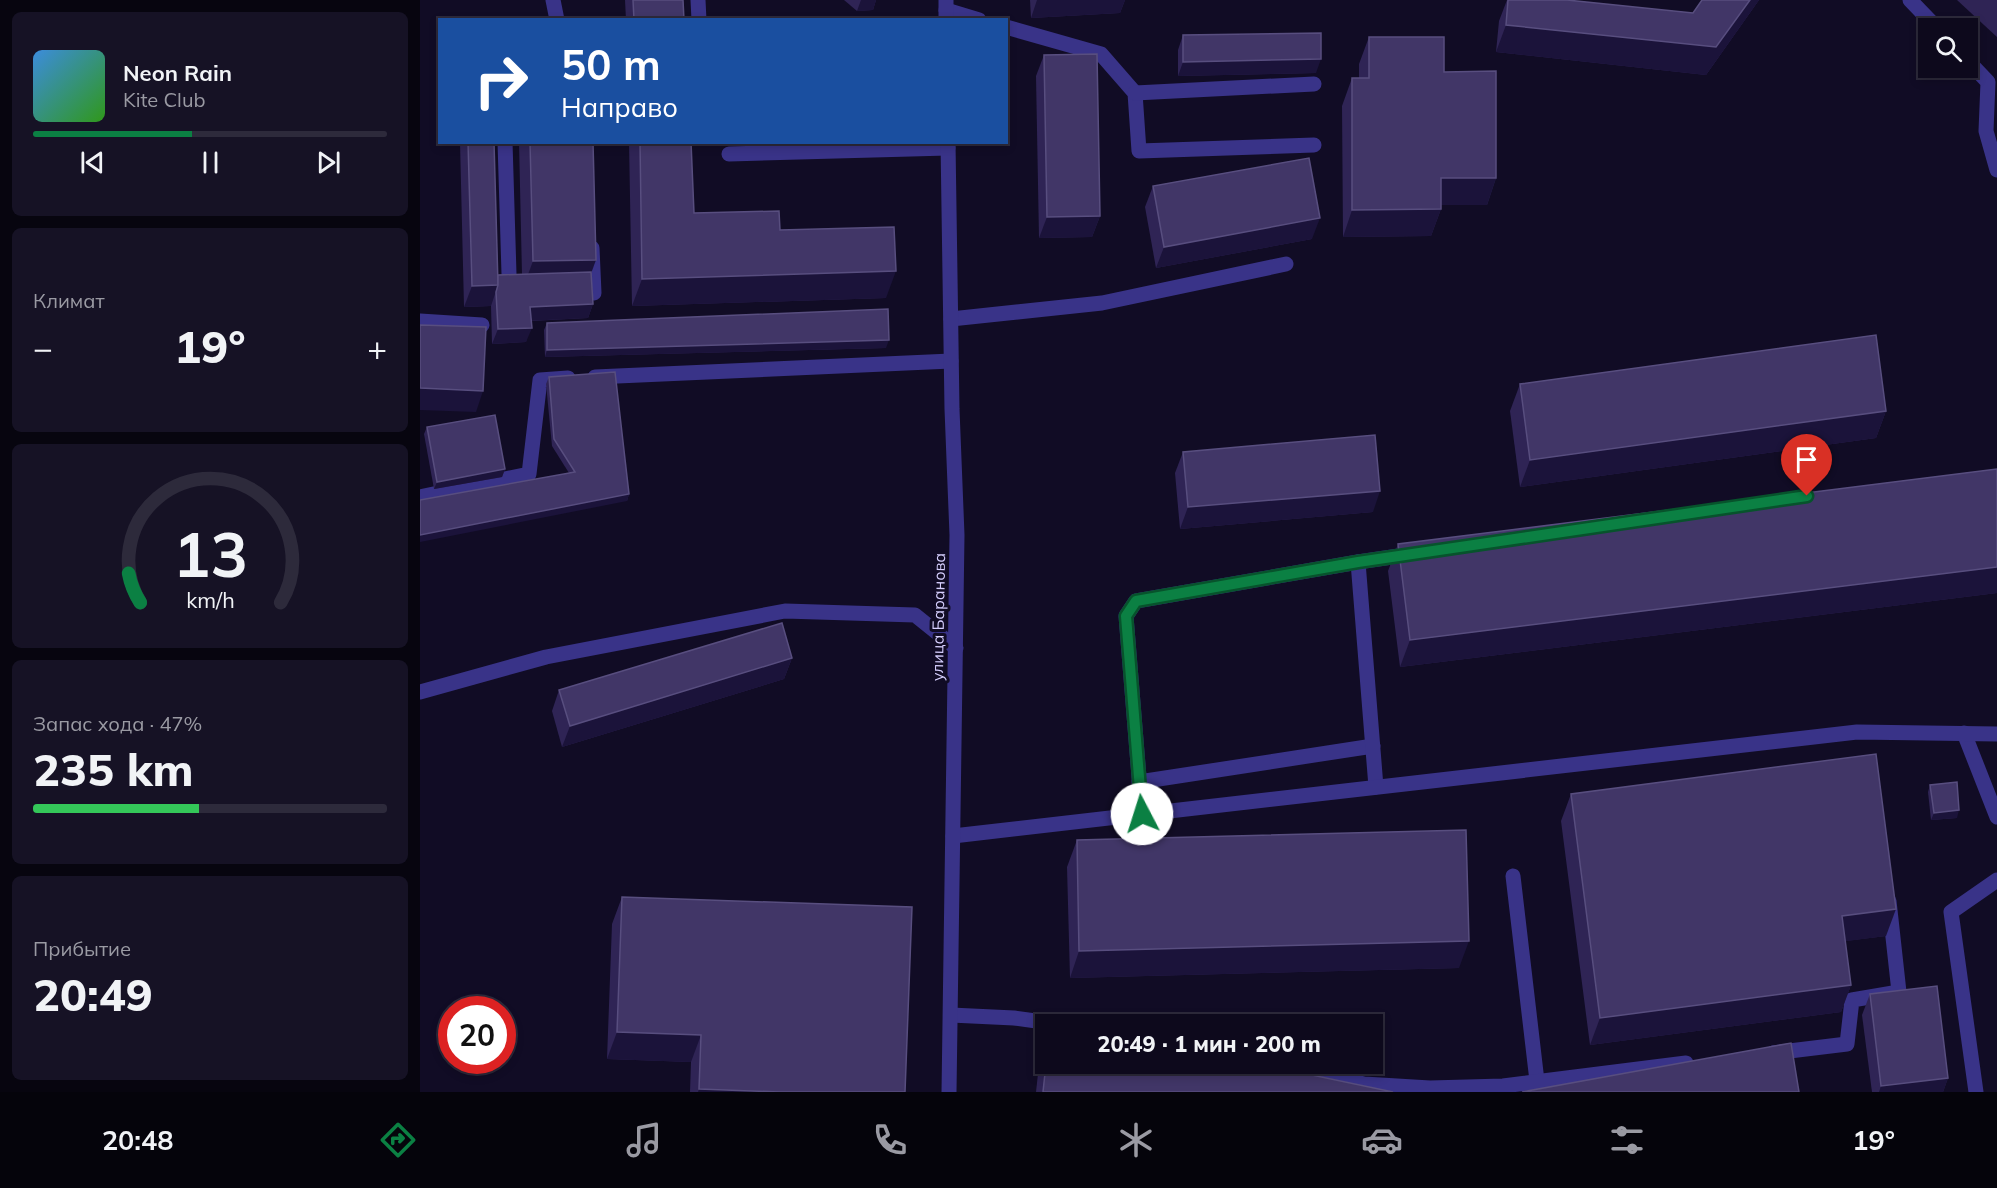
<!DOCTYPE html>
<html lang="ru">
<meta charset="utf-8">
<style>
:root{--surface:#0d091c;--page:#161225;--text:#f1f3f6;--muted:#9a9aa3;--line:#2d2a3b;--accent:#0b8043}
body{margin:0;font-family:Mulish,sans-serif;background:var(--page);color:var(--text);height:100vh;display:flex;flex-direction:column;font-size:22px;white-space:nowrap}
*{box-sizing:border-box;margin:0}
p{font-size:20px;color:var(--muted)}
.icon{flex:none;width:33px;height:33px;fill:none;stroke:currentColor;stroke-width:2;stroke-linecap:round;stroke-linejoin:round}
.map{position:relative;flex:1;overflow:hidden}
.sheet{display:flex;flex-direction:column;gap:12px;padding:12px;background:#07050f;width:420px}
.sheet>*{flex:none}
.guide{position:absolute;left:18px;top:18px;width:570px;height:126px;border-radius:0px;box-shadow:0 3px 9px #0003,0 0 0 2px var(--line);background:#1a4fa0;color:#fff;overflow:hidden}
.tools{position:absolute;left:1498px;top:18px;display:grid;gap:12px}
.tools a{display:grid;place-items:center;width:60px;height:60px;border-radius:0px;background:var(--surface);box-shadow:0 3px 9px #0003,0 0 0 2px var(--line);font-size:30px}
.speed{position:absolute;left:18px;top:996px;display:flex;gap:12px;font-size:30px;font-weight:700;text-align:center}
.speed>*{display:grid;place-content:center;width:78px;height:78px;border-radius:50%;background:var(--surface);box-shadow:0 3px 9px #0003,0 0 0 2px var(--line);line-height:1}
.speed .limit{border:9px solid #d22;background:#fff;color:#111}
.pin{position:absolute;display:grid;place-items:center;width:51px;height:51px;color:#fff;margin:-62px -26px;border-radius:50% 50% 50% 0;rotate:-45deg;box-shadow:0 0 6px #0007}
.pin .icon{rotate:45deg}
.me{position:absolute;width:66px;margin:-33px;rotate:355deg;stroke-linejoin:round;filter:drop-shadow(0 0 4px #0008)}
.turn{display:flex;align-items:center;gap:21px;height:126px;padding:0 24px;font-size:27px}
.turn .icon{width:78px;height:78px;stroke-width:2.5}
.turn b{display:block;font-size:42px;line-height:51px}
.big{font-size:45px;font-weight:800;line-height:1.1}
.sheet .widget{flex:1;display:flex;flex-direction:column;justify-content:center;gap:9px;min-width:0;padding:0 21px;border-radius:9px;background:var(--page)}
.sheet .dial{align-items:center;gap:0}
.dial svg{height:156px;overflow:visible;fill:none;stroke:var(--line);stroke-width:7;stroke-linecap:round;text-anchor:middle}
.dial text{fill:var(--text);stroke:none}
.song{display:flex;align-items:center;gap:18px}
.cover{width:72px;height:72px;border-radius:9px;background:linear-gradient(135deg,hsl(210 70% 55%),hsl(110 70% 35%))}
.played{height:6px;border-radius:3px;background:linear-gradient(90deg,var(--accent) 45%,var(--line) 45%)}
.keys{display:flex;justify-content:space-around;direction:ltr}
.heat{display:flex;justify-content:space-between;align-items:center;font-size:33px;direction:ltr}
.charge{height:9px;border-radius:4px;background:linear-gradient(90deg,#34c759 47%,var(--line) 0)}
.trip{position:absolute;left:615px;top:1014px;width:348px;height:60px;border-radius:0px;background:var(--surface);box-shadow:0 3px 9px #0003,0 0 0 2px var(--line);font-weight:800;line-height:60px;text-align:center}
.dock{display:flex;height:96px;justify-content:space-around;align-items:center;background:#05040b;color:var(--muted)}
.dock .icon{width:42px;height:42px}
.dock .on{color:var(--accent)}
.dock b{font-size:27px;color:var(--text)}
main{display:flex;flex:1;min-height:0}
.map>svg:first-child{display:block}
.lines{fill:none;stroke-linecap:round;stroke-linejoin:round}
.service{stroke:#393388;stroke-width:15}
.minor{stroke:#393388;stroke-width:15}
.wall{fill:#2f2455}
.shaded-wall{fill:#1b133a}
.building{fill:#413667;stroke:#584e7f;stroke-width:1.5}
.route-casing{stroke:#07532c;stroke-width:15}
.route{stroke:#0b8043;stroke-width:10}
.labels{text-anchor:middle;stroke-width:6;stroke-linejoin:round;paint-order:stroke}
.street-label{font-size:16px;fill:#d7d0ff;stroke:#110c25}
</style>
<main>
<section class="sheet">
<div class="widget">
<div class="song"><i class="cover"></i><div><b>Neon Rain</b><p>Kite Club</p></div></div>
<div class="played"></div>
<div class="keys"><svg class="icon" aria-label="previous" viewBox="0 0 24 24"><path d="M18 5L8 12l10 7zM5 5v14"/></svg><svg class="icon" aria-label="pause" viewBox="0 0 24 24"><path d="M8 5v14M16 5v14"/></svg><svg class="icon" aria-label="next" viewBox="0 0 24 24"><path d="M6 5l10 7-10 7zM19 5v14"/></svg></div>
</div>
<div class="widget"><p>Климат</p>
<div class="heat"><a>−</a><b class="big">19°</b><a>+</a></div>
</div>
<div class="widget dial"><svg viewBox="0 0 100 80">
<path d="M14 69A42 42 0 1 1 86 69"/>
<path d="M14 69A42 42 0 0 1 8 54" stroke="#0b8043"/>
<text x="50" y="56" font-size="32" font-weight="700">13</text>
<text x="50" y="72" font-size="11">km/h</text>
</svg></div>
<div class="widget"><p>Запас хода · 47%</p><b class="big">235 km</b><div class="charge"></div></div>
<div class="widget"><p>Прибытие</p><b class="big">20:49</b></div>
</section>
<div class="map">
<svg width="1577" height="1092" viewBox="0 0 1577 1092">
<rect width="100%" height="100%" fill="#110c25"/>
<g class="lines">
<g class="service">
<polyline points="133,0 137,20"/>
<polyline points="278,0 279,20"/>
<polyline points="1490,0 1517,28"/>
<polyline points="526,10 559,20"/>
<polyline points="586,27 681,54 715,93 719,151 894,145"/>
<polyline points="1548,61 1568,82 1566,131 1577,170"/>
<polyline points="715,93 894,84"/>
<polyline points="85,142 89,274"/>
<polyline points="309,154 528,148"/>
<polyline points="172,248 174,293"/>
<polyline points="531,319 682,303 866,264"/>
<polyline points="0,321 62,325"/>
<polyline points="175,377 531,361"/>
<polyline points="0,497 109,474 120,380 148,378"/>
<polyline points="0,692 126,657 365,611 495,615 536,648"/>
<polyline points="1544,733 1577,817"/>
<polyline points="719,782 953,746"/>
<polyline points="956,787 938,562 992,554"/>
<polyline points="722,814 706,616 716,601 938,562"/>
<polyline points="533,836 1437,732 1577,734"/>
<polyline points="1093,876 1117,1081"/>
<polyline points="531,1015 594,1018 638,1024"/>
<polyline points="1353,1053 1427,1044 1432,1000 1479,992 1469,901"/>
<polyline points="862,1064 944,1084 1010,1088 1083,1086 1266,1063"/>
<polyline points="1556,1092 1531,912 1577,880"/>
</g>
<g class="minor">
<polyline points="526,0 526,20"/>
<polyline points="528,142 532,409 537,535 529,1092"/>
</g>
</g>
<g class="wall">
<polygon points="205,0 263,0 264,20 206,20"/>
<polygon points="424,0 456,0 453,10 437,11"/>
<polygon points="610,0 705,0 700,13 611,18"/>
<polygon points="1087,0 1147,0 1273,13 1282,0 1339,0 1286,75 1076,52 1079,21"/>
<polygon points="1537,0 1577,0 1577,37"/>
<polygon points="763,35 896,73 758,76 758,50"/>
<polygon points="949,37 1024,72 1076,178 1067,205 1021,205 1021,209 1011,236 923,237 922,106 932,78 939,78 939,64"/>
<polygon points="624,55 680,216 672,237 619,238 616,76"/>
<polygon points="40,142 74,142 78,275 102,275 99,142 173,142 171,272 173,304 168,318 111,321 106,342 72,344 71,306 44,307"/>
<polygon points="209,142 271,142 274,213 360,230 466,298 212,306"/>
<polygon points="733,186 892,239 736,268 725,207"/>
<polygon points="127,323 466,348 125,357 124,330"/>
<polygon points="129,377 209,494 207,501 149,473 132,446 126,384"/>
<polygon points="1100,384 1466,411 1456,438 1100,487 1090,411"/>
<polygon points="7,427 85,469 82,477 14,489 4,434"/>
<polygon points="763,452 953,512 760,529 755,473"/>
<polygon points="1577,469 1577,593 980,667 968,571 978,544"/>
<polygon points="372,658 364,679 142,747 132,711 139,690"/>
<polygon points="1510,785 1537,818 1511,820 1508,792"/>
<polygon points="1151,794 1466,936 1425,941 1431,985 1421,1012 1170,1045 1141,821"/>
<polygon points="657,840 1039,968 650,978 647,867"/>
<polygon points="202,897 485,1092 270,1092 271,1062 187,1059 192,924"/>
<polygon points="1450,994 1528,1078 1523,1092 1452,1092 1442,1015"/>
<polygon points="626,1035 626,1064 839,1064 973,1092 616,1092 621,1046"/>
</g>
<g class="shaded-wall">
<polygon points="441,0 456,0 453,10 437,11"/>
<polygon points="617,0 705,0 700,13 611,18"/>
<polygon points="1330,0 1339,0 1286,75 1076,52 1086,25 1296,47"/>
<polygon points="901,59 896,73 758,76 763,62"/>
<polygon points="1021,178 1076,178 1067,205 1011,205"/>
<polygon points="1021,209 1011,236 923,237 932,210"/>
<polygon points="680,216 672,237 619,238 627,217"/>
<polygon points="900,218 892,239 736,268 744,247"/>
<polygon points="176,260 166,287 103,288 113,261"/>
<polygon points="476,271 466,298 212,306 222,279"/>
<polygon points="78,285 71,306 44,307 52,286"/>
<polygon points="173,304 168,318 105,321 110,307"/>
<polygon points="112,328 106,342 72,344 78,329"/>
<polygon points="469,340 466,348 125,357 127,350"/>
<polygon points="0,388 63,391 56,412 0,410"/>
<polygon points="1466,411 1456,438 1100,487 1110,460"/>
<polygon points="85,469 82,477 14,489 17,482"/>
<polygon points="960,491 953,512 760,529 768,507"/>
<polygon points="209,494 207,501 0,542 0,535"/>
<polygon points="1577,567 1577,593 980,667 990,640"/>
<polygon points="372,658 364,679 142,747 150,726"/>
<polygon points="1539,810 1537,818 1511,820 1514,813"/>
<polygon points="1476,909 1466,936 1412,943 1422,916"/>
<polygon points="1049,941 1039,968 650,978 659,951"/>
<polygon points="1431,985 1421,1012 1170,1045 1180,1018"/>
<polygon points="197,1032 281,1035 271,1062 187,1059"/>
<polygon points="1528,1078 1523,1092 1459,1092 1461,1086"/>
<polygon points="279,1089 359,1092 278,1092"/>
</g>
<g class="building">
<polygon points="213,0 263,0 264,20 214,20"/>
<polygon points="1088,0 1147,0 1273,13 1282,0 1330,0 1296,47 1086,25"/>
<polygon points="901,33 901,59 763,62 763,35"/>
<polygon points="949,37 1024,37 1024,72 1076,71 1076,178 1021,178 1021,209 932,210 932,78 949,78"/>
<polygon points="677,54 680,216 627,217 624,55"/>
<polygon points="48,142 74,142 78,285 52,286"/>
<polygon points="110,142 173,142 176,260 113,261"/>
<polygon points="220,142 271,142 274,213 359,211 360,230 474,227 476,271 222,279"/>
<polygon points="889,158 900,218 744,247 733,186"/>
<polygon points="171,272 173,304 110,307 112,328 78,329 76,292 78,285 78,275"/>
<polygon points="468,309 469,340 127,350 127,323"/>
<polygon points="0,325 66,327 63,391 0,388"/>
<polygon points="1456,335 1466,411 1110,460 1100,384"/>
<polygon points="195,372 209,494 0,535 0,500 155,472 134,439 129,377"/>
<polygon points="75,415 85,469 17,482 7,427"/>
<polygon points="955,435 960,491 768,507 763,452"/>
<polygon points="1577,469 1577,567 990,640 978,544"/>
<polygon points="362,623 372,658 150,726 139,690"/>
<polygon points="1456,754 1476,909 1422,916 1431,985 1180,1018 1151,794"/>
<polygon points="1537,782 1539,810 1514,813 1510,785"/>
<polygon points="1046,830 1049,941 659,951 657,840"/>
<polygon points="202,897 492,907 485,1092 359,1092 279,1089 281,1035 197,1032"/>
<polygon points="1517,986 1528,1078 1461,1086 1450,994"/>
<polygon points="631,1019 655,1024 631,1024"/>
<polygon points="1371,1043 1379,1092 1102,1092"/>
<polygon points="626,1064 839,1064 973,1092 623,1092"/>
</g>
<g class="lines">
<g class="route-casing">
<polyline id="route" points="722,814 706,616 716,601 938,562 1387,496"/>
</g>
<use href="#route" class="route"/>
</g>
<g class="labels">
<g class="street-label">
<text transform="translate(518 617) rotate(-89)" y="6">улица Баранова</text>
</g>
</g>
</svg>
<div class="tools">
<a><svg class="icon" aria-label="search" viewBox="0 0 24 24"><circle cx="10" cy="10" r="6"/><path d="M15 15l6 6"/></svg></a>
</div>
<div class="speed"><div class="limit">20</div></div>
<div class="pin" style="left:1387px;top:496px;background:#d93025"><svg class="icon" aria-label="arrive" viewBox="0 0 24 24"><path d="M6 21V4h12l-3 4 3 4H6"/></svg></div>
<svg class="me" style="left:722px;top:814px" viewBox="-20 -20 40 40"><circle r="19" fill="#fff"/><path d="M0-13L10 11 0 6-10 11z" fill="#0b8043"/></svg>
<div class="trip">20:49 · 1 мин · 200 m</div>
<div class="guide">
<div class="turn"><svg class="icon" aria-label="right" viewBox="0 0 24 24"><path d="M7 20v-9h11M14 6l5 5-5 5"/></svg><div><b>50 m</b>Направо</div></div>
</div>
</div>
</main>
<nav class="dock">
<b>20:48</b>
<svg class="icon on" aria-label="directions" viewBox="0 0 24 24"><path d="M12 3l9 9-9 9-9-9zM9 14v-3h6M13 9l2 2-2 2"/></svg>
<svg class="icon" aria-label="music" viewBox="0 0 24 24"><path d="M9 18V5l10-2v13"/><circle cx="6" cy="18" r="3"/><circle cx="16" cy="16" r="3"/></svg>
<svg class="icon" aria-label="phone" viewBox="0 0 24 24"><path d="M5 4h4l2 5-3 2q2 4 5 5l2-3 5 2v4C11 20 4 13 5 4z"/></svg>
<svg class="icon" aria-label="climate" viewBox="0 0 24 24"><path d="M12 3v18M4 7l16 10M4 17L20 7"/></svg>
<svg class="icon" aria-label="car" viewBox="0 0 24 24"><path d="M5 17H2v-5l4-1 3-4h7l3 4 3 1v5h-3M9 17h6M6 11h13"/><circle cx="7" cy="17" r="2"/><circle cx="17" cy="17" r="2"/></svg>
<svg class="icon" aria-label="filters" viewBox="0 0 24 24"><path d="M4 7h16M4 17h16"/><circle cx="9" cy="7" r="2"/><circle cx="15" cy="17" r="2"/></svg>
<b>19°</b>
</nav>
